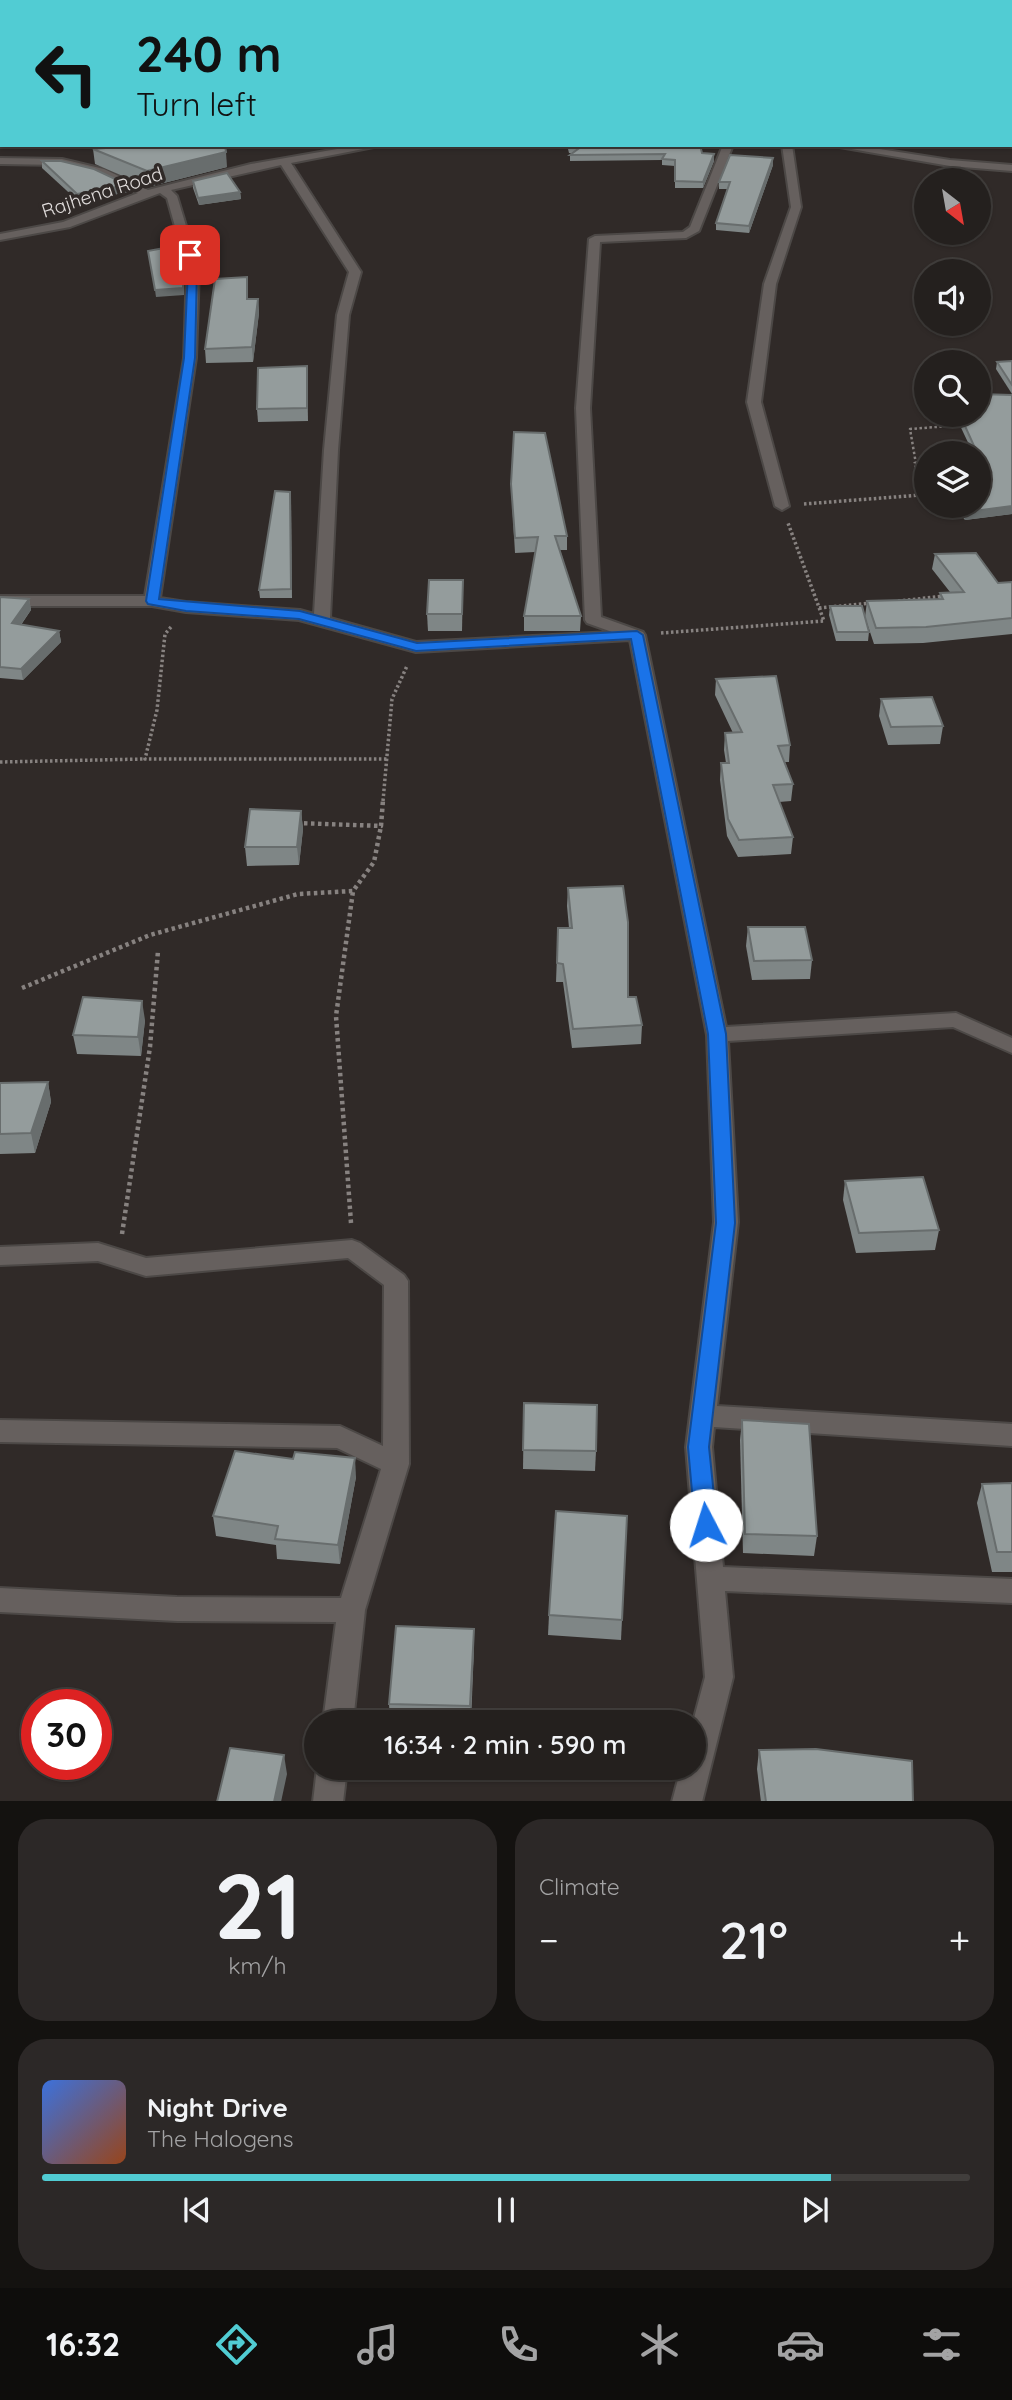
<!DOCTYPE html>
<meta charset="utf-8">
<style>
:root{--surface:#24201e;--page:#2c2827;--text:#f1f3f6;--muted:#a3a3a4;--line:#413e3c;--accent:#51ccd3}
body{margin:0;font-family:Quicksand,sans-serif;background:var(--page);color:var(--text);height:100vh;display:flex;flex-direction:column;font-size:26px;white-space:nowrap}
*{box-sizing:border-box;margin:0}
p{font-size:23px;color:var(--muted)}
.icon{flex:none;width:38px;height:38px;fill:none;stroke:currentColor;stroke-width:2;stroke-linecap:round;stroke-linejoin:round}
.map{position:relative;height:1801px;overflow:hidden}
.side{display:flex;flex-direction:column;gap:18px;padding:18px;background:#141210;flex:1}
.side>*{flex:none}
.guide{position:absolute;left:0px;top:0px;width:1013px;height:147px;box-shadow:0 2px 5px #0004,0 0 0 2px var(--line);background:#51ccd3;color:#111;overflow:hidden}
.needle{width:46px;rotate:149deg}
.controls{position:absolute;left:914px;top:168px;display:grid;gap:14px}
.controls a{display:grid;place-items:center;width:77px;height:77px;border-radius:50%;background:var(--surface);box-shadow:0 2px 5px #0004,0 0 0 2px var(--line);font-size:35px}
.speed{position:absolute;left:21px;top:1689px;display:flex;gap:14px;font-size:35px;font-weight:700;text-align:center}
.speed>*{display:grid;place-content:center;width:91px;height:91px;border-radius:50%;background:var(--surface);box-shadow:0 2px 5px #0004,0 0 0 2px var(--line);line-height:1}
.speed .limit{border:10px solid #d22;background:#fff;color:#111}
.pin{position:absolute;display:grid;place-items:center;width:60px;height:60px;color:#fff;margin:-30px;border-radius:14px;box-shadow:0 4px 10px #0006}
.me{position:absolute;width:77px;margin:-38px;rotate:355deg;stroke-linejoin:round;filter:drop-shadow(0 0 5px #0008)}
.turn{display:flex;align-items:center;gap:24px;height:147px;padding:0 21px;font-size:32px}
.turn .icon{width:91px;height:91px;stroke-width:2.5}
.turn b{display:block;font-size:49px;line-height:60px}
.big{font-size:52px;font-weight:600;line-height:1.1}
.side .card{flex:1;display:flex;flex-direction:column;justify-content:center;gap:10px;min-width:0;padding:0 24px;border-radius:28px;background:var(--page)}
.side .dial{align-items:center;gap:0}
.dial b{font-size:91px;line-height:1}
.song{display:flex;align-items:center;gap:21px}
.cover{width:84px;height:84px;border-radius:10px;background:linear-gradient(135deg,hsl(220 70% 55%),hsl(20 70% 35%))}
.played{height:7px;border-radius:4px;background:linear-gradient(90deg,var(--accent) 85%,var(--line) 85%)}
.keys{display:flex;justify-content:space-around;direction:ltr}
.heat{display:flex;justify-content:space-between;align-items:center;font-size:38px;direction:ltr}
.side .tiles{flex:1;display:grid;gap:18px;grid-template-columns:1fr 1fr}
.card:last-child{grid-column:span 2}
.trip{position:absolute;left:304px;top:1710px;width:402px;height:70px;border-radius:35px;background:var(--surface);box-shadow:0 2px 5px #0004,0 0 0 2px var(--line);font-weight:600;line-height:70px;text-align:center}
.tabs{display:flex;height:112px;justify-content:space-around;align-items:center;background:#0e0d0c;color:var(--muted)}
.tabs .icon{width:49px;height:49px}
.tabs .on{color:var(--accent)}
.tabs b{font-size:32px;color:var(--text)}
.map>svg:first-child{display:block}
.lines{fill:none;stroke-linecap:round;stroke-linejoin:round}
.minor-casing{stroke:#4c4846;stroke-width:4}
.path-far2{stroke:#878280;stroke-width:2.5;stroke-dasharray:2.5 2.5;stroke-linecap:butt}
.path-far1{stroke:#878280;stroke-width:3.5;stroke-dasharray:2.5 2.5;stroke-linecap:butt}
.path{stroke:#878280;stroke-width:4.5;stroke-dasharray:3.5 3.5;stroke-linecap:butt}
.minor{fill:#66605e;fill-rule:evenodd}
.wall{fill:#7f8686}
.shaded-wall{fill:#686d6d}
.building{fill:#949c9c;stroke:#686d6d;stroke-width:2}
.route{fill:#1a73e8;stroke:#114b97;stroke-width:2}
.labels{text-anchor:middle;stroke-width:7;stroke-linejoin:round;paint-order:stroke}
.far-street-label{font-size:19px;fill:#e1dddc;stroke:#302a28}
</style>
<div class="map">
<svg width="1012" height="1802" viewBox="0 0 1012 1802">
<rect width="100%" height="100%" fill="#302a28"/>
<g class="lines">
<g class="minor-casing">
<g id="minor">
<polygon points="0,0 57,0 0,4"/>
<path d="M360 145H384L291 163 361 272 349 315 338 450 330 618 416 642 612 632 587 623 585 620 576 408 589 239 595 236 683 232 690 227 723 145H733L699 231 686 238 600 242 590 408 601 617 643 632 645 635 726 1027 956 1013 1012 1038V1053L953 1027 728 1041 738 1222 717 1406 1012 1424V1446L714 1427 712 1447 723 1567 1012 1579V1603L725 1591 733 1677 702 1802H672L681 1768H695L693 1722 705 1677 686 1447 714 1222 707 1035 630 640 416 652 299 620 186 612 152 606H0V596H145L184 358 187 269 167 198 160 193 70 227 0 240V234L63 222 138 193 96 173 62 165 0 164V158L62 159 104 169 148 190 251 164ZM281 165 349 272 337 315 324 450 314 614 300 610 186 602 160 598 196 358 199 269 177 196 171 190Z"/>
<polygon points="782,145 792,145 801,207 776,284 761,402 789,506 782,510 775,506 747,402 764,284 791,207"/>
<polygon points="828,145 854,145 950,160 1012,165 1012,171 950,166"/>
<polygon points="352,1240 360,1243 404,1275 408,1281 409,1464 365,1610 353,1722 323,1722 336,1622 177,1621 0,1612 0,1588 177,1597 341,1598 381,1469 337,1448 0,1442 0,1420 340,1426 383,1446 384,1285 348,1258 146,1276 98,1261 0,1265 0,1247 98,1243 146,1258"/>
<polygon points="317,1768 347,1768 343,1802 313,1802"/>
</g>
</g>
<polyline class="path-far2" points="916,464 910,429 962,425"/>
<g class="path-far1">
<polyline points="804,504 921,495 915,462"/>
<polyline points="898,601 945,596"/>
<polyline points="819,608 872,603"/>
<polyline points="171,627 165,634 157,710 145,759 387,759"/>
<polyline points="661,633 824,621 788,523"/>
<polyline points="0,762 145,759"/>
<polyline points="383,801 392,699 407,666"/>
</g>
<g class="path">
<polyline points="297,823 381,826 383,800"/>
<polyline points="22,988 150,935 298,894 353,891 374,862 381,826"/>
<polyline points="351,1223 336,1016 353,891"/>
<polyline points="122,1234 150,1047 158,951"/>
</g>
<use href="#minor" class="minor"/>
</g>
<g class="wall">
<polygon points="0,104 2,104 2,145 20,145 0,146"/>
<polygon points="567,145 700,145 702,153 714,154 714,161 703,188 675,188 675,166 662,165 662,160 570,161 570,155 573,153 569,153"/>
<polygon points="93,149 227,167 148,187 95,164"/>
<polygon points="773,158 773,165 749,233 716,230 716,223 727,189 719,189 719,182"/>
<polygon points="42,161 128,185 129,192 78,201 42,168"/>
<polygon points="193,181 240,192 241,199 199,205 193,188"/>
<polygon points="248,291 248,299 258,299 259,313 253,362 206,363 205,349"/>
<polygon points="1012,361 1012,394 996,369 997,362"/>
<polygon points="307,366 308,421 258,422 257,409"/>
<polygon points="1012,395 1012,514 965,520 953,506 978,506 978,453 973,453 955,415 978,415"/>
<polygon points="511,484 567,536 567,550 560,550 581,616 580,631 524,631 524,616 535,552 515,553"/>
<polygon points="291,501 292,598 260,598 259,590"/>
<polygon points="935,554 998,583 1012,582 1012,634 923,643 874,644 865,617 867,601 939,600 940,593 950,592 932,569"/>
<polygon points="463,580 462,631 428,631 427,614"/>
<polygon points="0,597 29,599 31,610 21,625 59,631 61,642 23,680 0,678"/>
<polygon points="830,606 869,632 868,641 836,641 829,615"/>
<polygon points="716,679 790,745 789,762 785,762 793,784 791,801 779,802 793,837 791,854 738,857 727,836 720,780 721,763 726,763 724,750 725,733 733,733 715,695"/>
<polygon points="881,699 943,726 940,744 888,745 879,716"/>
<polygon points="301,811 303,829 299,865 247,866 245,847"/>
<polygon points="568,888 628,997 642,1025 641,1044 572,1048 563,982 556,982 558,928 569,928 567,906"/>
<polygon points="748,927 812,960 810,979 752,980 746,946"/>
<polygon points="145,1020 141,1056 77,1054 73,1035"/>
<polygon points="48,1082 51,1102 35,1153 0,1154 0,1083"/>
<polygon points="845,1181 939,1230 935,1250 856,1253 843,1200"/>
<polygon points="524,1403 596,1451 595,1471 523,1469"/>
<polygon points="742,1420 817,1536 814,1556 743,1553 740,1440"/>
<polygon points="356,1477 340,1564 277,1559 276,1545 216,1536 213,1516"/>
<polygon points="1012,1483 1012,1572 992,1572 977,1503 982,1484"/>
<polygon points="627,1516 621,1640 548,1635 549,1615"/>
<polygon points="474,1648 471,1722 390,1722 389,1704"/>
<polygon points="759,1750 913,1802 761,1802 757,1769"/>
</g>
<g class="shaded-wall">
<polygon points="226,152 227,167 148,187 147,171"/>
<polygon points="714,154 714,161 703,188 703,182"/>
<polygon points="773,158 773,165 749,233 749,226"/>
<polygon points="128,185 129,192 78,201 77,194"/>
<polygon points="240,192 241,199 199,205 198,198"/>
<polygon points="184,263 184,295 156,297 155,290"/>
<polygon points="258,299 259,313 253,362 252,347"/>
<polygon points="1012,506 1012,514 965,520 966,512"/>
<polygon points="29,599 31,610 14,634 12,623"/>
<polygon points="59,631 61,642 23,680 21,669"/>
<polygon points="301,811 303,829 299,865 297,847"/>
<polygon points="142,1001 145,1020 141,1056 138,1037"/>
<polygon points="48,1082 51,1102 35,1153 31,1133"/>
<polygon points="355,1458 356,1477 340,1564 338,1545"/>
<polygon points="474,1629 474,1648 470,1722 470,1706"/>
<polygon points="284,1755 287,1774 281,1802 274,1802"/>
</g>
<g class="building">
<polygon points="37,0 131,0 130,2 36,2"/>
<rect x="0" y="23" width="2" height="26"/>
<rect x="0" y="59" width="2" height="35"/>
<rect x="0" y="104" width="2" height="36"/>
<polygon points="143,145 225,145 226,152 147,171 93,149"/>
<polygon points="569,145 700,145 702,153 714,154 703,182 675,181 675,160 662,159 665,154 570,155 582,146 569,146"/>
<polygon points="730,155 773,158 749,226 716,223 730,182 719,182"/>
<polygon points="42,161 61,161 94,169 128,185 77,194"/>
<polygon points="227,173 240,192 198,198 193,181"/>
<polygon points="169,247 184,263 183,288 155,290 148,251"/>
<polygon points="247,277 247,299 258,299 252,347 205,349 215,279"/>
<polygon points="1012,361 1012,385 997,362"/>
<polygon points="307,366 307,408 257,409 258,368"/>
<polygon points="978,394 1012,395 1012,506 966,512 961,506 978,506 978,464 985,464 979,457 960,415 978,415"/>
<polygon points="514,432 545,433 567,536 555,536 581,616 524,616 538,537 515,538 511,484"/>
<polygon points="275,491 290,492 291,589 259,590"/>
<polygon points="976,553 998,583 1012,582 1012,618 926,627 876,628 867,601 943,599 940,593 964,592 935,554"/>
<polygon points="429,580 463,580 462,614 427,614"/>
<polygon points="0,597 29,599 12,623 59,631 21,669 0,667"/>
<polygon points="830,606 862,606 869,632 837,632"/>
<polygon points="776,676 790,745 778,746 793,784 773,785 793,837 739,840 728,819 721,763 729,763 725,733 742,732 716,679"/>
<polygon points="932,697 943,726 891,727 881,699"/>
<polygon points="250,809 301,811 297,847 245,847"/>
<polygon points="623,886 628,922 628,997 636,997 642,1025 573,1029 563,964 557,963 558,928 572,928 568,888"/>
<polygon points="748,927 805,927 812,960 754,961"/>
<polygon points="83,997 142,1001 138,1037 73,1035"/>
<polygon points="48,1082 31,1133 0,1134 0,1083"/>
<polygon points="923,1177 939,1230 859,1233 845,1181"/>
<polygon points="524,1403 597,1405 596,1451 523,1450"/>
<polygon points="742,1420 809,1424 817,1536 745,1534"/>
<polygon points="235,1451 293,1459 295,1452 355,1458 338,1545 275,1539 278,1526 213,1516"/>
<polygon points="1012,1483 1012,1552 997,1552 982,1484"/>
<polygon points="556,1511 627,1516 622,1620 549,1615"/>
<polygon points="396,1626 474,1629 470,1706 389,1704"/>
<polygon points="230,1748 284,1755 274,1802 217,1802"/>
<polygon points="816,1749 912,1761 913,1802 766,1802 759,1750"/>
</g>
<polygon class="route" points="190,252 194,255 197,269 195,358 159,599 300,611 417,643 637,631 643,635 726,1034 735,1223 709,1447 717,1525 713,1532 706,1535 698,1532 695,1525 688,1447 716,1223 708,1034 631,639 416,651 299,619 186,611 148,604 146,601 184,358 188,269 185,255"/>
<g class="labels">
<g class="far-street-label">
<text transform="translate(102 192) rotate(-18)" y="7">Rajhena Road</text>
</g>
</g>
</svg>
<div class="controls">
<a><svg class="needle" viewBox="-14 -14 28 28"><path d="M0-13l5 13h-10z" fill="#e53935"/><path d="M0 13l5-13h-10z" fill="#a3a3a4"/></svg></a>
<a><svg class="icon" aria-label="sound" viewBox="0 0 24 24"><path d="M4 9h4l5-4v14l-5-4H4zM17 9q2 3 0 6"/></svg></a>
<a><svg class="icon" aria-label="search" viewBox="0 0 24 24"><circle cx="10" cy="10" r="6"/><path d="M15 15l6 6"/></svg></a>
<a><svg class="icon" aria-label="layers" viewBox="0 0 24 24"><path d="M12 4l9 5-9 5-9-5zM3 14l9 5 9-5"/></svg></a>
</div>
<div class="speed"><div class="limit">30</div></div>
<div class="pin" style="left:190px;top:255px;background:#d93025"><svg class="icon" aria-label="arrive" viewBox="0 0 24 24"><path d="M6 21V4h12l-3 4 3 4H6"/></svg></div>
<svg class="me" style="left:706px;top:1525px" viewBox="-20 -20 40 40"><circle r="19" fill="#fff"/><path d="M0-13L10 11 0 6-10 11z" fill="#1a73e8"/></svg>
<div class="trip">16:34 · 2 min · 590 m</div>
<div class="guide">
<div class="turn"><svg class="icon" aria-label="left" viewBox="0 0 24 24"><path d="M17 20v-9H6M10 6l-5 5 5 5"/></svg><div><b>240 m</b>Turn left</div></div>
</div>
</div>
<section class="side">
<div class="tiles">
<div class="card dial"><b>21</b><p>km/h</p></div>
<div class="card"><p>Climate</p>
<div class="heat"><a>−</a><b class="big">21°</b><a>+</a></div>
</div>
<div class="card">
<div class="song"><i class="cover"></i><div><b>Night Drive</b><p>The Halogens</p></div></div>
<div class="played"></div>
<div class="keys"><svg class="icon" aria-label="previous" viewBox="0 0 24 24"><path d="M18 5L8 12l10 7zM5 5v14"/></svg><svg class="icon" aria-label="pause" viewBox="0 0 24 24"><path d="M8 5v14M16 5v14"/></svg><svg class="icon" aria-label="next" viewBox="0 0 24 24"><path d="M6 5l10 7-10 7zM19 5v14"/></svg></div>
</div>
</div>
</section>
<nav class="tabs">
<b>16:32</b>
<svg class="icon on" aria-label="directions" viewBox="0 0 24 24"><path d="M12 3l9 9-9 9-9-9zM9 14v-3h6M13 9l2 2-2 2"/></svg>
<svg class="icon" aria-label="music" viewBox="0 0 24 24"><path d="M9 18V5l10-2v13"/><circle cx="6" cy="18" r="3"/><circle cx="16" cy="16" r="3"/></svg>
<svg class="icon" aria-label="phone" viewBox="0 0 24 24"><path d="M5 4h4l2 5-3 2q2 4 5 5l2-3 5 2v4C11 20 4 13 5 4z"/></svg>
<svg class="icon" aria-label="climate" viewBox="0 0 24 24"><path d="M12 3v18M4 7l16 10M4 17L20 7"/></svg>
<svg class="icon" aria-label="car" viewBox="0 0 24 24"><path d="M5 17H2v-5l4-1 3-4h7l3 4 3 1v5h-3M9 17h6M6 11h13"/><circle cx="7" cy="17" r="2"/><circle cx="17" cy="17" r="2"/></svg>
<svg class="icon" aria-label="filters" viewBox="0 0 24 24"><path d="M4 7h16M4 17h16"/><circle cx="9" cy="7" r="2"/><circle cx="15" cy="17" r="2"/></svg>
</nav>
